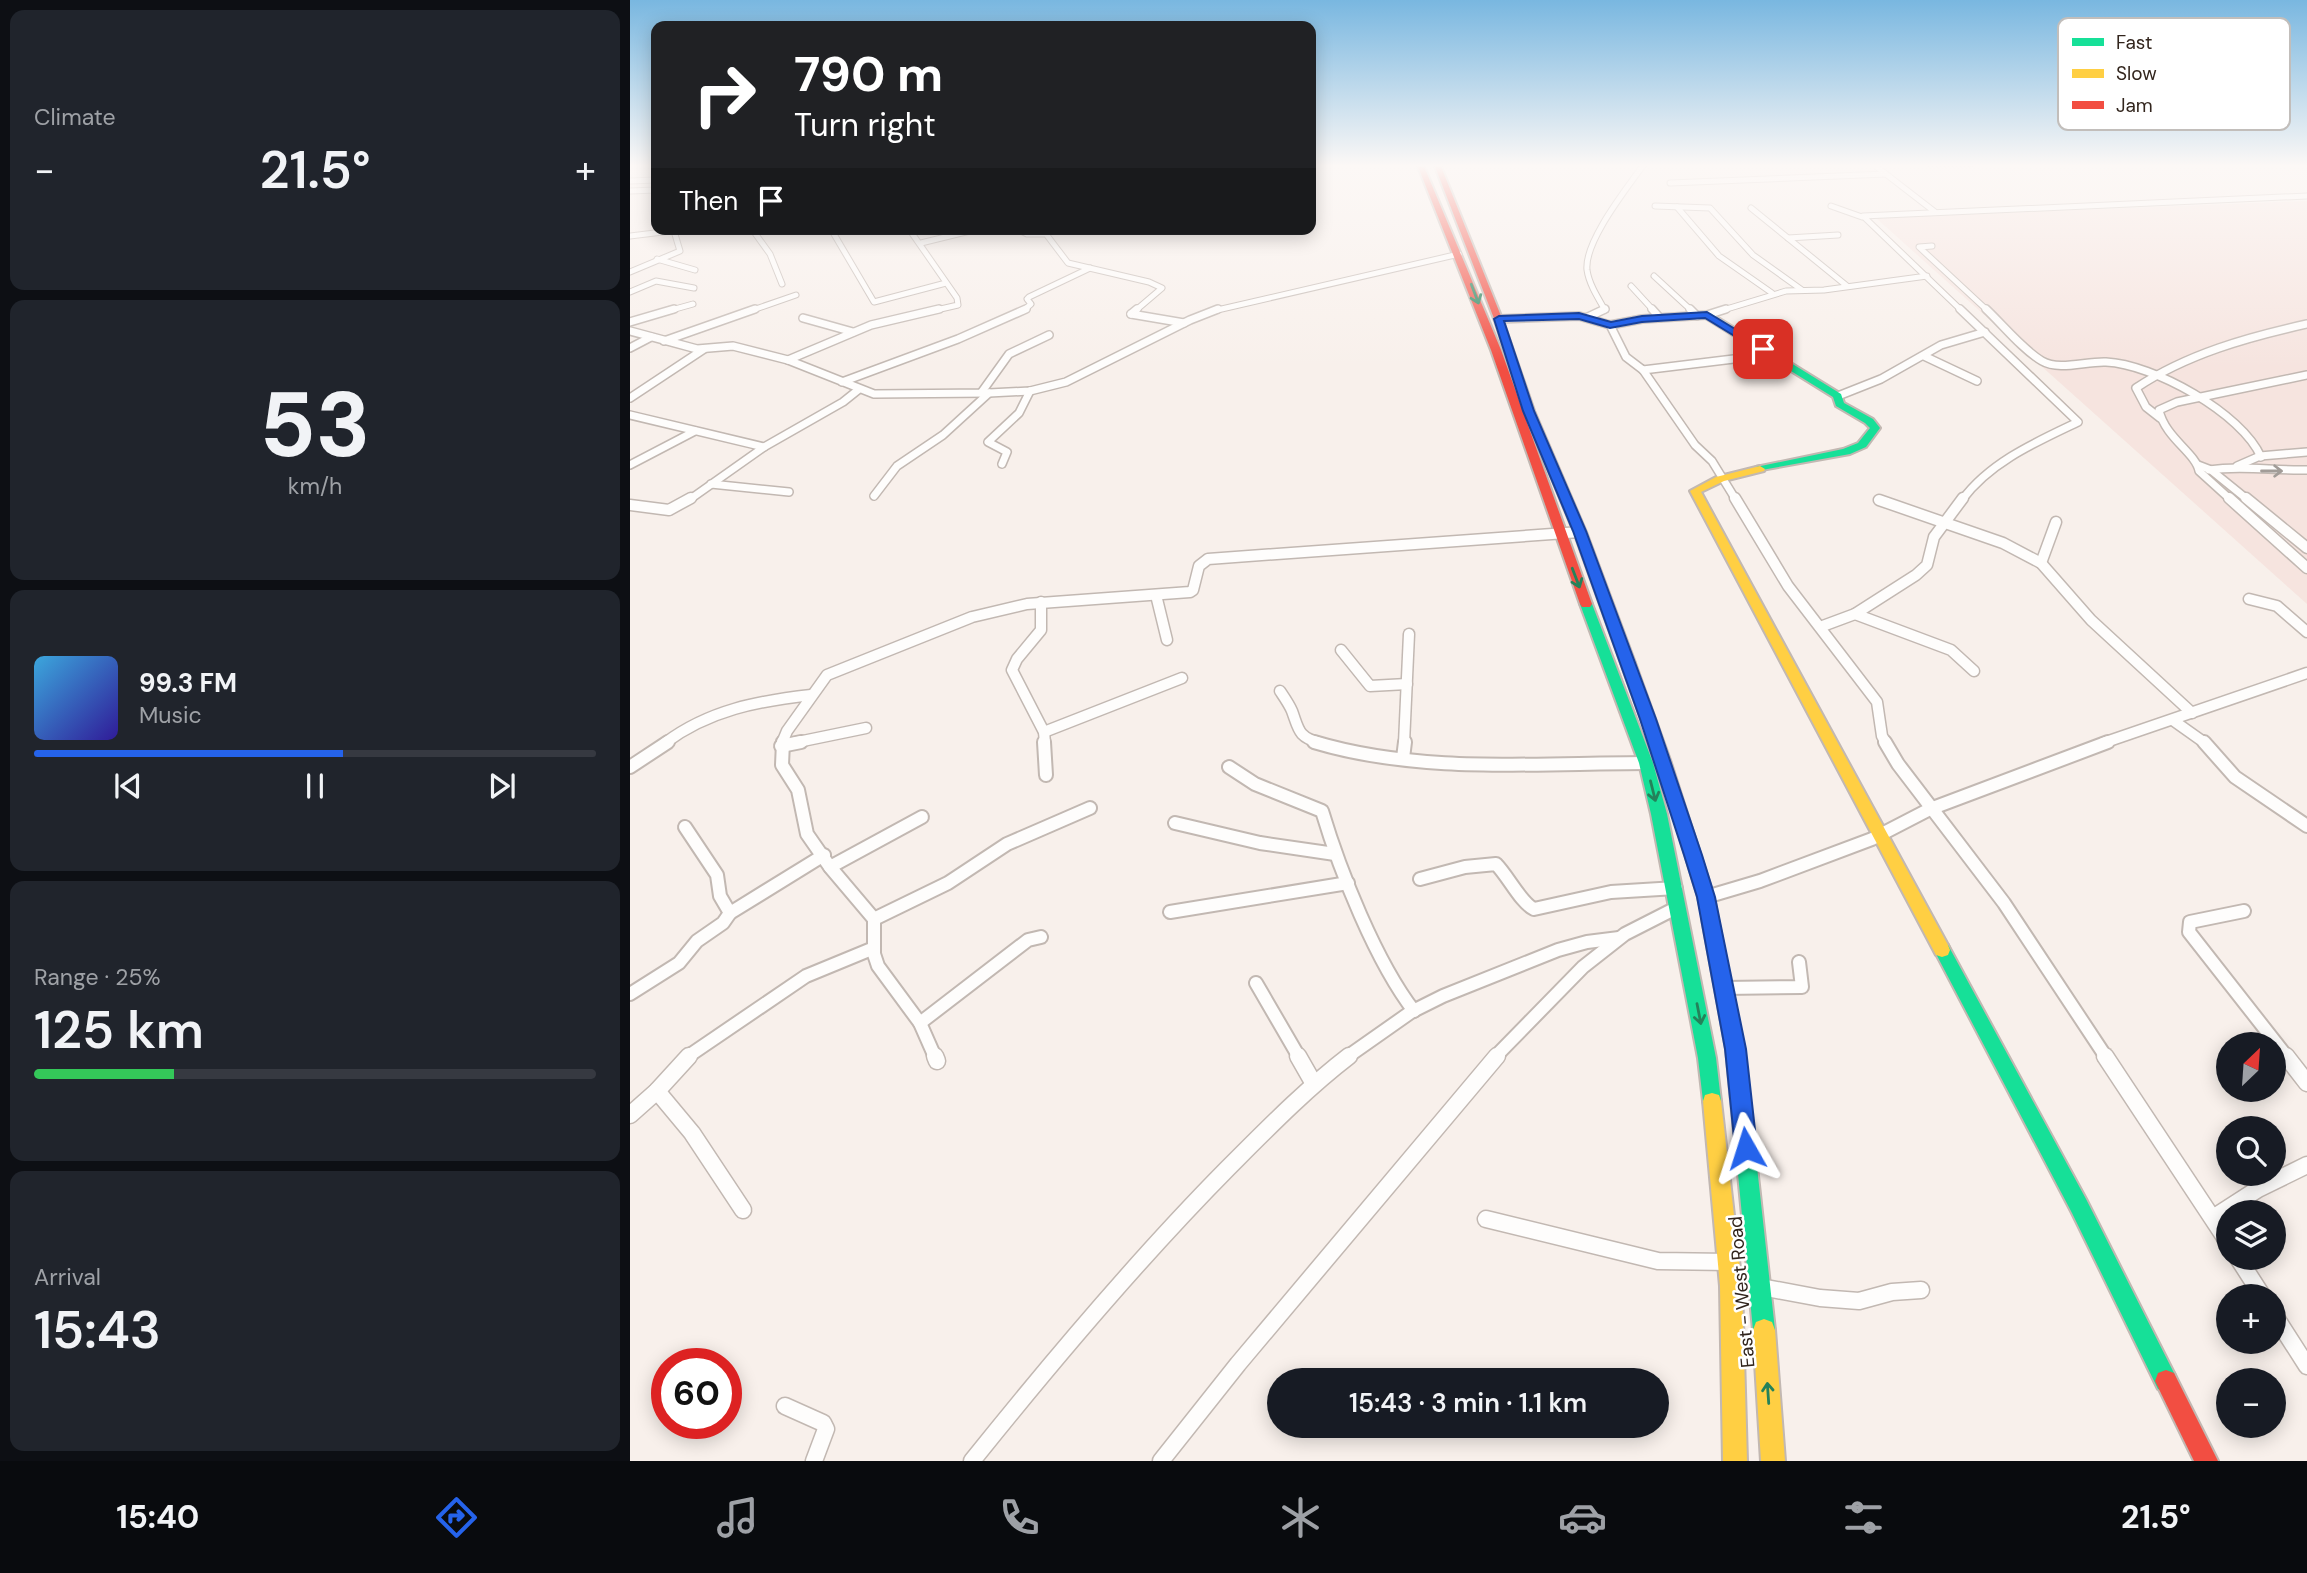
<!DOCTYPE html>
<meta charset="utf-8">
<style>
:root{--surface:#171b24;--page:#20242c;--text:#f1f3f6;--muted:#9ea1a6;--line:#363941;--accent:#2563eb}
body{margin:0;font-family:"DM Sans",sans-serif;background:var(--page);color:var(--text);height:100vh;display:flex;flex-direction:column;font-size:26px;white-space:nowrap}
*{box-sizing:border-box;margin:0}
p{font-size:23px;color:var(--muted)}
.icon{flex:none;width:38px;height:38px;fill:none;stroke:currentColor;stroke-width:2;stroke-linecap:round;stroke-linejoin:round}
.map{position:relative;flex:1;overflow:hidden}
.panel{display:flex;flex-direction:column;gap:10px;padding:10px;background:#0d0f14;width:630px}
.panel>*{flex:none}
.hud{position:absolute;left:21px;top:21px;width:665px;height:214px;border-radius:14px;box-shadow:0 4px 18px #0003;background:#202124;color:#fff;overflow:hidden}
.needle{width:46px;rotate:25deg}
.tools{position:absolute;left:1586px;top:1032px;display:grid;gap:14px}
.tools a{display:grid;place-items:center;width:70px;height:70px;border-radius:50%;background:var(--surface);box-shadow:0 4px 18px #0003;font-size:35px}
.speed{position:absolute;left:21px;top:1348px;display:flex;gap:14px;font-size:35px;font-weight:700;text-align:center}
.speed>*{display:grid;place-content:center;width:91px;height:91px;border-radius:50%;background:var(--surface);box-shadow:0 4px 18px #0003;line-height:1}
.speed .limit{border:10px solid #d22;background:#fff;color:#111}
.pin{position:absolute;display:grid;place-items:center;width:60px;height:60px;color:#fff;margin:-30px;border-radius:14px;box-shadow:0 4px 10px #0006}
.me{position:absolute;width:77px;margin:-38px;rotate:354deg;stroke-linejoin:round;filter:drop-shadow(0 0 5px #0008)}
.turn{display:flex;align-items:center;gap:24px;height:147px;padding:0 28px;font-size:32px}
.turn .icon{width:91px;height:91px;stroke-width:2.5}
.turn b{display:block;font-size:49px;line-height:60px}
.then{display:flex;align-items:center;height:66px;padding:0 28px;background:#0003;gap:14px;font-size:26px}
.big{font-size:52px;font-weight:600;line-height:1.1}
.panel .tile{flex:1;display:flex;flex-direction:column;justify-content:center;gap:10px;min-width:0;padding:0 24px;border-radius:14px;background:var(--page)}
.panel .dial{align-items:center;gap:0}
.dial b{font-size:91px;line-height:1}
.song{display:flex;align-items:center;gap:21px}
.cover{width:84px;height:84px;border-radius:10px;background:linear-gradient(135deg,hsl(200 70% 55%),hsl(250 70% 35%))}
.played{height:7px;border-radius:4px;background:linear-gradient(90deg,var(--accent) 55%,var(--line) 55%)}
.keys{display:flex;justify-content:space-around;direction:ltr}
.heat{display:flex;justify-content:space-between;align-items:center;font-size:38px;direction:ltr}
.charge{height:10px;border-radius:5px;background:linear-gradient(90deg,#34c759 25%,var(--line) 0)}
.trip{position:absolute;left:637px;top:1368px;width:402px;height:70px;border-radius:35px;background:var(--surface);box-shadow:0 4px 18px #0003;font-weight:600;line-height:70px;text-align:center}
.dock{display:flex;height:112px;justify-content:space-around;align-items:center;background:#090b0e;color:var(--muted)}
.dock .icon{width:49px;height:49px}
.dock .selected{color:var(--accent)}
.dock b{font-size:32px;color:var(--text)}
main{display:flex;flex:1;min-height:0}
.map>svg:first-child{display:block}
.industrial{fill:#f6e4df}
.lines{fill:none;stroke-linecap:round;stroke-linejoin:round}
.street-far4-casing{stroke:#c2b8b2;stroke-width:7}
.street-far3-casing{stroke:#c2b8b2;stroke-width:10}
.street-far2-casing{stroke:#c2b8b2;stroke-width:13}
.street-far1-casing{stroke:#c2b8b2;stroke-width:16}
.street-casing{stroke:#c2b8b2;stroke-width:19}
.fast-casing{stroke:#c2b8b2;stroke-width:4}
.slow-casing{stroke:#c2b8b2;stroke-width:4}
.jam-casing{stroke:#c2b8b2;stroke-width:4}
.street-far4{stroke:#fefdfc;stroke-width:5}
.street-far3{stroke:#fefdfc;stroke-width:7}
.street-far2{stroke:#fefdfc;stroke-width:10}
.street-far1{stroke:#fefdfc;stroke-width:12}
.street{stroke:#fefdfc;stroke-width:16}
.fast{fill:#16e098;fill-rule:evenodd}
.slow{fill:#ffcf43;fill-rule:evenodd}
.jam{fill:#f24e42;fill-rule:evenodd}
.oneway{stroke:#24825a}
.oneway2{stroke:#a29c98}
.route{fill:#2563eb;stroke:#184099;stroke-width:2}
.labels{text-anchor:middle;stroke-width:5;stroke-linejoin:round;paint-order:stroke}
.street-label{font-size:19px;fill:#32251d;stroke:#fff}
.key{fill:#fff;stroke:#c2bebb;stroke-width:2}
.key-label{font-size:19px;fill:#32251d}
</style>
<main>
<section class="panel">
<div class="tile"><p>Climate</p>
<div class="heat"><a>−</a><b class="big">21.5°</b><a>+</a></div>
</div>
<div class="tile dial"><b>53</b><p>km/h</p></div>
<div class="tile">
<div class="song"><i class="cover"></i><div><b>99.3 FM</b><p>Music</p></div></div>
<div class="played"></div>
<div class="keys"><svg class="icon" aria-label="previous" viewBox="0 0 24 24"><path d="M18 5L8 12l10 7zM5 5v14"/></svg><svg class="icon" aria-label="pause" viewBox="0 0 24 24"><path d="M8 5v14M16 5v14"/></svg><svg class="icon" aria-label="next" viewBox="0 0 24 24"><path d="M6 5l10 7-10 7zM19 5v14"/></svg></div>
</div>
<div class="tile"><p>Range · 25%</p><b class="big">125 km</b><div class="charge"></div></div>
<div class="tile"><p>Arrival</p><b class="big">15:43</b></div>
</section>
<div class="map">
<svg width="1677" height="1461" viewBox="0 0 1677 1461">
<rect width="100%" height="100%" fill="#f8f0eb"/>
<polygon class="industrial" points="1677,201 1677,604 1246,218"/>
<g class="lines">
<g class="street-far4-casing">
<g id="street-far4">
<polyline points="1243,164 1305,212"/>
<polyline points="1300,164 1340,164"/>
<polyline points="0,181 26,180"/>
<polyline points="1040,183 1256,174"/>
<polyline points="0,191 26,190"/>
<polyline points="1025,206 1080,208 1123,255 1172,290"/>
<polyline points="1201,206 1232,217"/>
<polyline points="1047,207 1089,256 1142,293"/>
<polyline points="1121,208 1217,286"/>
<polyline points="122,229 140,254 152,284"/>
<polyline points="201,229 244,302 316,283"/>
<polyline points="279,229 327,298 328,305 302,311"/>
<polyline points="387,229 397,234 416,234 438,263 519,282 532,288 505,311"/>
<polyline points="0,236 57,229"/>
<polyline points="1158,238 1208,235"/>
<polyline points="291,243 348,229"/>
<polyline points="1302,246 1289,247 1358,311"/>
<polyline points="27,259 65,270"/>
<polyline points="0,272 50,251 44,231"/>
<polyline points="1024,276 1062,311"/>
<polyline points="1001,286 1024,311"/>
<polyline points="0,292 26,281 64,288"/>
<polyline points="38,311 63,304"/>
<polyline points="120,311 166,295"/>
<polyline points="393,311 401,304 397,299 399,297 460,268"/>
<polyline points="583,311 829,254"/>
<path d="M972 311 975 310C968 298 959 284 957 270 954 241 998 187 1014 164"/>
<polyline points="1090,311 1156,291 1194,290 1297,276"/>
<polyline points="1332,311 1233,216 1677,196"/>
</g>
</g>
<g class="street-far3-casing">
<g id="street-far3">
<polyline points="1022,309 1030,318"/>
<polyline points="1060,309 1067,316"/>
<path d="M1330 309 1448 422C1406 442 1360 462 1332 500"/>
<path d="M1356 309C1372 324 1393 350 1412 361 1429 371 1456 361 1476 362 1523 364 1612 413 1631 457"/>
<polyline points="501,314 507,309"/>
<polyline points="501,314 554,323"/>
<polyline points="958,317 975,309"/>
<polyline points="173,318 223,332"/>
<polyline points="869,319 949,316 980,325 1012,319 1077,315 1096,309"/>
<polyline points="0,322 44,309"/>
<polyline points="980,325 996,357 1013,370 1120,357"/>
<polyline points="0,331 67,349 103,346 158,360 244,394 359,393 400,391 436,382 560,320 588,309"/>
<polyline points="34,341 125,309"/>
<polyline points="0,348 21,337"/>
<polyline points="1294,356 1347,381"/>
<polyline points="158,360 241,325 309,309"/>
<polyline points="1013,370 1065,445 1082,461 1106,500"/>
<polyline points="212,382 328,339 396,309"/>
<polyline points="351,393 379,354 419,335"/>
<polyline points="1208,396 1251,379 1311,345 1355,332"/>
<polyline points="0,398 74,349"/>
<polyline points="0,415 134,447"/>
<path d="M1530 418 1516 407 1506 388C1557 354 1618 337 1677 324"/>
<polyline points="372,464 377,452 358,442 389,413 400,391"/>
<polyline points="0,465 65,431"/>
<polyline points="1568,465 1581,470 1618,500"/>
<polyline points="1607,466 1630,456 1677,452"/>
<path d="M1579 470C1612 465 1644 471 1677 470"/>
<polyline points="81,484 159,492"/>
<polyline points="244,496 267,466 313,435 359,393"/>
<polyline points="59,500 134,447 213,402 228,390"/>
<path d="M1601 500 1569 471C1566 453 1535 438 1529 410L1547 402 1677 375"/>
</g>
</g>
<g class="street-far2-casing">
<g id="street-far2">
<polyline points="1105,498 1158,586 1247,702 1252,736 1256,743"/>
<polyline points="1599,498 1677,568"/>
<polyline points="1616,498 1677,548"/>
<polyline points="1249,500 1373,543 1411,563 1461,620 1562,713"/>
<polyline points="0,505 39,510 61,498"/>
<polyline points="1411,563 1426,522"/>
<polyline points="526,595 537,640"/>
<polyline points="1619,599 1647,606 1677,632"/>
<polyline points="411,602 411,630 387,659 382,670 414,732 415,743"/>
<polyline points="1225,614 1321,650 1344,671"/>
<polyline points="1190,627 1225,614 1286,575 1297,565 1304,537 1333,498"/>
<polyline points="711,650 740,686 777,684"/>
<path d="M650 691C654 697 659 704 662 711 669 730 668 737 690 743"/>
<polyline points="1544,721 1575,743"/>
<polyline points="414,732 552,678"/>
<path d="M35 743C79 710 128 701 181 695"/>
<polyline points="152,743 157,731 197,675 342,617 397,604 560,592 563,590 569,566 578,559 950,532"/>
<polyline points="163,743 236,728"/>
<polyline points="774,743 779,634"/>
<polyline points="1473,743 1677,673"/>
</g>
</g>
<g class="street-far1-casing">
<g id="street-far1">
<polyline points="153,742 152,765 168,790 177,834 200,867 244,919 244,954 248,966 290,1023 305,1057"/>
<polyline points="414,742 416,775"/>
<path d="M684 742C790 774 907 763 1016 763"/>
<polyline points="1255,742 1268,764 1374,903 1476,1057"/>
<polyline points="1574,742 1605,777 1677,826"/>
<polyline points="151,746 171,742"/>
<polyline points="773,758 775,742"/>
<polyline points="0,767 38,742"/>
<path d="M599 767 625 784 692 811C710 871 746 962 784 1011"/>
<polyline points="545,823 630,843 705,854"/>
<polyline points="55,827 87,875 90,896 100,913"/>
<polyline points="200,867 292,817"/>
<path d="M790 879 835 867 866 864C878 876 891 903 904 909L981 892 1046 888"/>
<polyline points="1076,897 1130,881 1242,839 1300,809 1478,742"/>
<polyline points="1614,911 1560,922 1559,932 1657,1057"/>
<polyline points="540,912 718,883"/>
<polyline points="244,919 318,883 377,844 460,808"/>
<polyline points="626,983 669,1057"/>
<polyline points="1094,988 1172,987 1169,962"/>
<polyline points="0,994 49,963 67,941 93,923 100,913 194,855"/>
<polyline points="290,1023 398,940 411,937"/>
<polyline points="57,1057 176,976 244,948"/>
<polyline points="717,1057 781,1012 813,996 928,950 957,942 989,938"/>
<polyline points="865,1057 953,967 995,934 1048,907"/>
</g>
</g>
<g class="street-casing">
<g id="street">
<polyline points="305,1056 307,1061"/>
<polyline points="668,1056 684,1084"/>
<polyline points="1475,1056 1598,1242"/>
<polyline points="1656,1056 1677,1083"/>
<polyline points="27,1091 62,1133 113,1210"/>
<polyline points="0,1115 27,1091 59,1056"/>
<polyline points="1583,1218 1628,1189 1677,1165"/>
<polyline points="856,1219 1028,1261 1099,1262"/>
<polyline points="1608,1258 1633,1297"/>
<polyline points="1131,1287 1190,1298 1229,1301 1262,1292 1291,1290"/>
<polyline points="1643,1313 1677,1366"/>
<polyline points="155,1406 193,1423 196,1429 184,1461"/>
<path d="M342 1461C423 1360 507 1260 598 1168 637 1129 676 1089 719 1056"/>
<polyline points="531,1461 608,1364 867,1056"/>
</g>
</g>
<g class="fast-casing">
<g id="fast">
<polygon points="1074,313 1080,313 1211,394 1214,403 1243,419 1250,428 1236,447 1220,454 1126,471 1126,467 1213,449 1228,443 1240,428 1235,423 1206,406 1203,397 1074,317"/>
<polygon points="956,600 962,604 1023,763 1037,814 1086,1058 1091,1101 1089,1107 1082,1109 1075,1107 1073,1101 1068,1058 1021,814 1009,763 950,604"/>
<polygon points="1080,913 1086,914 1088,919 1114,1049 1145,1330 1142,1338 1134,1341 1126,1338 1123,1330 1096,1049 1072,919 1074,914"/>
<polygon points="1312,943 1318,945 1456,1199 1544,1373 1547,1381 1544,1389 1536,1392 1528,1389 1442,1213 1304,950 1306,945"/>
</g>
</g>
<g class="slow-casing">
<g id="slow">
<polygon points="1130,466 1135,469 1134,471 1094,481 1071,492 1318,945 1320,950 1318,955 1312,957 1306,955 1060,491 1086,477"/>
<polygon points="998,659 1005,663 1041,763 1084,897 1088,919 1086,924 1080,925 1074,924 1068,897 1027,763 991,663"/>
<polygon points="1082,1093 1089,1095 1091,1101 1112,1286 1117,1461 1093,1461 1090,1286 1073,1101 1075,1095"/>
<polygon points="1134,1319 1142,1322 1145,1330 1155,1461 1131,1461 1123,1330 1126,1322"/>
</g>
</g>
<g class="jam-casing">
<g id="jam">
<polygon points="787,164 793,164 871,350 962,604 960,607 952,607 950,604 861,350"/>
<polygon points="804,164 810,164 873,321 904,411 956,532 1005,663 1003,666 998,667 991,663 944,532 894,411 865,321"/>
<polygon points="1536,1370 1544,1373 1588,1461 1564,1461 1525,1381 1528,1373"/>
</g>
</g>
<use href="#street-far4" class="street-far4"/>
<use href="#street-far3" class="street-far3"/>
<use href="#street-far2" class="street-far2"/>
<use href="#street-far1" class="street-far1"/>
<use href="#street" class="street"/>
<use href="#fast" class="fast"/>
<use href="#slow" class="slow"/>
<use href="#jam" class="jam"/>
</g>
<defs><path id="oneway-shaft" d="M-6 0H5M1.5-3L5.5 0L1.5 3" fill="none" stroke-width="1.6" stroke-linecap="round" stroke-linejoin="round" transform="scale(1.75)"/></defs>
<g class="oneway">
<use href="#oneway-shaft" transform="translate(845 294) rotate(69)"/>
<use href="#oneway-shaft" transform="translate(946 578) rotate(69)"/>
<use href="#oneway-shaft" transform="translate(1023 791) rotate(76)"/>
<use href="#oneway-shaft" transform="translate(1069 1014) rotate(79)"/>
<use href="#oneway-shaft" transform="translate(1138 1393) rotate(-94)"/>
</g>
<use class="oneway2" href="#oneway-shaft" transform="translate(1642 471)"/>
<linearGradient id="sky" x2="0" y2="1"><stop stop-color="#79b7e0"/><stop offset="0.45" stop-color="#fcf8f6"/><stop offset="1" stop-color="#fcf8f6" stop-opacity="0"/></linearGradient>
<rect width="1677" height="368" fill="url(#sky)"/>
<polygon class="route" points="1077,312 1138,349 1129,351 1075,318 1012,322 980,328 949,319 874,321 904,411 956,531 1026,719 1072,855 1085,897 1116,1049 1127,1148 1124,1155 1116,1158 1109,1155 1105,1148 1095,1049 1067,897 1054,855 1010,719 943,531 893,411 864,319 869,316 949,313 981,322 1012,316"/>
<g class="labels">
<g class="street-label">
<text transform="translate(1111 1292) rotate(-95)" y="7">East - West Road</text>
</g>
</g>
<rect x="1428" y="18" width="232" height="112" rx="10" class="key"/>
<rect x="1442" y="38" width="32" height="8" fill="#16e098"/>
<rect x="1442" y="69" width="32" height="9" fill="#ffcf43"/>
<rect x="1442" y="101" width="32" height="8" fill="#f24e42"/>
<g class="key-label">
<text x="1486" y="49">Fast</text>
<text x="1486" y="80">Slow</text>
<text x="1486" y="112">Jam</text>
</g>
</svg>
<div class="tools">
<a><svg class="needle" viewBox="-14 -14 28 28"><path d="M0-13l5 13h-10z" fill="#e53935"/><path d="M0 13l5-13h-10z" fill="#9ea1a6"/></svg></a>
<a><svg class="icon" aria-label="search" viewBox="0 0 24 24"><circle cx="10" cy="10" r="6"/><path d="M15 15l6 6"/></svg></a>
<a><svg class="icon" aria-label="layers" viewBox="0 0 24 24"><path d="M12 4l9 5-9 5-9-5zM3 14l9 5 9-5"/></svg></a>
<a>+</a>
<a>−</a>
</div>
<div class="speed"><div class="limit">60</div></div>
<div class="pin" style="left:1133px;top:349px;background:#d93025"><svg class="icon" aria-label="arrive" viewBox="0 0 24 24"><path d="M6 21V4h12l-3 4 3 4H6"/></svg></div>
<svg class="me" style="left:1116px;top:1148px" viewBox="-20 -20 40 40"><path d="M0-17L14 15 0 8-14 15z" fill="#2563eb" stroke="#fff" stroke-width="4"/></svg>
<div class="trip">15:43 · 3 min · 1.1 km</div>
<div class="hud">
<div class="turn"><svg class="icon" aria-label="right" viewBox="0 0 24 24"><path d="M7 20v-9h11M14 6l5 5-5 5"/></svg><div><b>790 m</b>Turn right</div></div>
<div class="then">Then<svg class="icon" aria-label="arrive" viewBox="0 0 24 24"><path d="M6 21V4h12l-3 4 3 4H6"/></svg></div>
</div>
</div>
</main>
<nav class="dock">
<b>15:40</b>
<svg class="icon selected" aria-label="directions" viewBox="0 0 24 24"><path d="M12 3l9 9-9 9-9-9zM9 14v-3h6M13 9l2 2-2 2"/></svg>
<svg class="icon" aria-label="music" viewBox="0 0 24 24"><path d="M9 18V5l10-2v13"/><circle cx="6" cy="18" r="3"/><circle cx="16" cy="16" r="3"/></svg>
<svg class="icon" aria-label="phone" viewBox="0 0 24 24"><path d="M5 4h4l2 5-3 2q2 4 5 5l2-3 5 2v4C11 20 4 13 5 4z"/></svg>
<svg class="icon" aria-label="climate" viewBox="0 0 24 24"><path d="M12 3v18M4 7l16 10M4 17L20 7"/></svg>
<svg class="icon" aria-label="car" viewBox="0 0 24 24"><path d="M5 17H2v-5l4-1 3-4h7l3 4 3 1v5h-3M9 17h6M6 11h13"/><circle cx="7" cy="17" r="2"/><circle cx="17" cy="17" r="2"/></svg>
<svg class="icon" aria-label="filters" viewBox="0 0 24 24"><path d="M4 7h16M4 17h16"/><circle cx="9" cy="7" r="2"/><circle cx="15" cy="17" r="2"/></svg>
<b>21.5°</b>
</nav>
